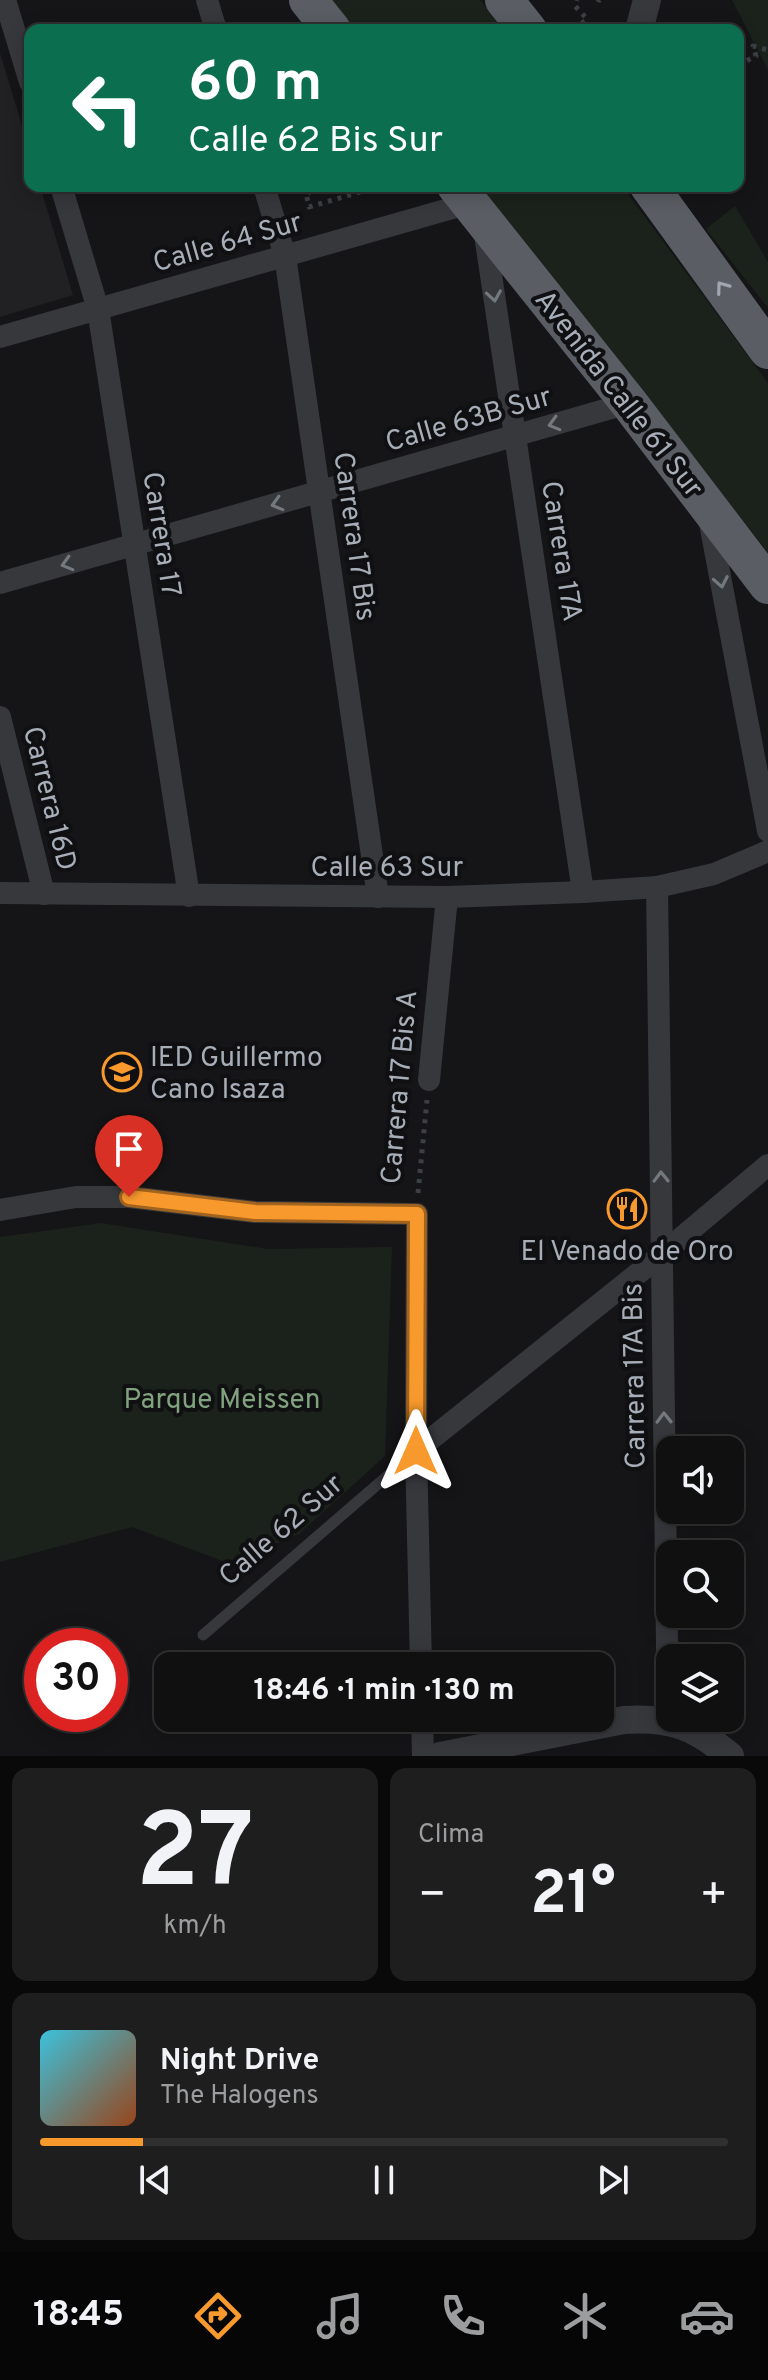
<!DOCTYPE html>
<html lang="es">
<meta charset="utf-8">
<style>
:root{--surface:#101011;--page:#1e1e1f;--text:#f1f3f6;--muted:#9c9d9f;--line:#303031;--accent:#f8992d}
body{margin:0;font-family:Overpass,sans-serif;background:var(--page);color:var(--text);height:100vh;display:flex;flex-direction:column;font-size:30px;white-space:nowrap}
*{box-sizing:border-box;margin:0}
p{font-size:26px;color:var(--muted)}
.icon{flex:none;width:44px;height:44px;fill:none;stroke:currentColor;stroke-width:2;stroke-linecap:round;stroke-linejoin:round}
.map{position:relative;height:1756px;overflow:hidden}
.sheet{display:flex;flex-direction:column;gap:12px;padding:12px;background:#090909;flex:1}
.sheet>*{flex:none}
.banner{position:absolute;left:24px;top:24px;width:720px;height:168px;border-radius:16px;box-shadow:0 4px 20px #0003,0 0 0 2px var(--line);background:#0b6e4f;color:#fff;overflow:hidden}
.controls{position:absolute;left:656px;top:1436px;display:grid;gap:16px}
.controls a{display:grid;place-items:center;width:88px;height:88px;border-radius:16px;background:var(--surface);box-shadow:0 4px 20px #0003,0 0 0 2px var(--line);font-size:40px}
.speed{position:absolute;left:24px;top:1628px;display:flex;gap:16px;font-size:40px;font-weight:700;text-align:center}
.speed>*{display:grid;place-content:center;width:104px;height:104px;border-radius:50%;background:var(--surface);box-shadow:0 4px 20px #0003,0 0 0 2px var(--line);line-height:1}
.speed .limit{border:12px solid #d22;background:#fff;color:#111}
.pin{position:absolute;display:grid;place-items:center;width:68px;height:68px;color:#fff;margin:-82px -34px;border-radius:50% 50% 50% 0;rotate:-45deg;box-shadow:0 0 8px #0007}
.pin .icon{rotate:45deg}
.me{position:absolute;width:88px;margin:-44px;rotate:0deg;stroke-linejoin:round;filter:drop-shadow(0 0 6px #0008)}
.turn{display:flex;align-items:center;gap:28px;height:168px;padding:0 32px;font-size:36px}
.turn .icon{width:104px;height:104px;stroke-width:2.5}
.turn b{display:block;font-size:56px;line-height:68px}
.big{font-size:60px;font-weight:700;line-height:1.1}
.sheet .widget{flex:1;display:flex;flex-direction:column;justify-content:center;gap:12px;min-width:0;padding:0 28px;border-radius:16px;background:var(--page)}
.sheet .dial{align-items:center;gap:0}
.dial b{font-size:104px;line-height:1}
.song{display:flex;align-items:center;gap:24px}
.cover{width:96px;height:96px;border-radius:12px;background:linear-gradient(135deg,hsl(190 70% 55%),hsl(20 70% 35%))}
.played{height:8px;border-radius:4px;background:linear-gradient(90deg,var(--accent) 15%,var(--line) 15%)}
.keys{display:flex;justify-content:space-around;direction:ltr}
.heat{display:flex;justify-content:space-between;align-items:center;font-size:44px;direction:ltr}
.sheet .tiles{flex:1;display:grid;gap:12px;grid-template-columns:1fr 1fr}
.widget:last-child{grid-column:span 2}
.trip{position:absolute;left:154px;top:1652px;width:460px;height:80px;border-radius:16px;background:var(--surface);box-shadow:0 4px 20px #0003,0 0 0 2px var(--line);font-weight:700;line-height:80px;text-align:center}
.tabs{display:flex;height:128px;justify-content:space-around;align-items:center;background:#060607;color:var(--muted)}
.tabs .icon{width:56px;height:56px}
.tabs .active{color:var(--accent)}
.tabs b{font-size:36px;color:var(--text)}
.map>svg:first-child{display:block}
.built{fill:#212124}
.green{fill:#1b221b}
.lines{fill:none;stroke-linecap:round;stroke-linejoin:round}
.path{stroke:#3c3f43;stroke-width:5;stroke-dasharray:4 6;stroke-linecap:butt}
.service{stroke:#36383c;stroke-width:11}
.minor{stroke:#36383c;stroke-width:22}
.tertiary{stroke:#36383c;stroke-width:28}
.trunk{stroke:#5a5e64;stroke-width:38}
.oneway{stroke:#9fa6b0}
.oneway2{stroke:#747980}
.route-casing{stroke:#a1631d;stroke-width:20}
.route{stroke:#f8992d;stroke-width:14}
.labels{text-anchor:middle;stroke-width:8;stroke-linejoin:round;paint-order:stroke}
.street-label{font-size:28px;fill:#a7aeb8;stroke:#101012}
.poi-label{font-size:28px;fill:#a7aeb8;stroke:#101012;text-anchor:start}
.park-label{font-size:28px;fill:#80a37d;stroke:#101012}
</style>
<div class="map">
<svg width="768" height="1756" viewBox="0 0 768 1756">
<rect width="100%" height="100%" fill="#151517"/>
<polygon class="built" points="0,53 30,152 30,186 40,186 73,295 0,317"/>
<g class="green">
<polygon points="331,0 480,0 504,30 355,30"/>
<polygon points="732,0 768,0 768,70"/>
<polygon points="478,186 622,186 768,383 768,552"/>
<polygon points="735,206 768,262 768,308 706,229"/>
<polygon points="101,1223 268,1249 392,1247 385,1456 299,1534 228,1563 132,1527 0,1562 0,1237"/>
</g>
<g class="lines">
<g class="path">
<polyline points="598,2 599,0"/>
<polyline points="574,30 587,19 575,6 577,0"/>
<polyline points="738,65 756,56 753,46 768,50"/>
<polyline points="331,186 306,193 309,207 380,186"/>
<polyline points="418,1193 427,1100"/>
</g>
<polyline class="service" points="203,1635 414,1453"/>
<g class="minor">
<polyline points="5,0 30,82"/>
<polyline points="207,0 216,30"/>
<polyline points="61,186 98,309 189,896"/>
<polyline points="264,186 285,256 378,897"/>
<polyline points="484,228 583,892"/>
<polyline points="0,337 470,203"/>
<polyline points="709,518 768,831"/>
<polyline points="0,583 629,403"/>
<polyline points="0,717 44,894"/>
<polyline points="657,887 668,1720"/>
<polyline points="0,893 447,897 583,892 657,887 714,874 768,851"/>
<polyline points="429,1080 447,897"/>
<polyline points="0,1210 76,1197 129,1197 255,1212 417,1214 416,1451 421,1666"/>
<polyline points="416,1451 661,1255 768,1165"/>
<polyline points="422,1718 423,1756"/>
</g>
<g class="tertiary">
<polyline points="639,30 647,0"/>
<path d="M440 1756 624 1720C670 1717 695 1726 730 1756"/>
</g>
<g class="trunk">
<polyline points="308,0 332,30"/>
<polyline points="504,0 528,30"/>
<polyline points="456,186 629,403 768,585"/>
<polyline points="649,186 768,350"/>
</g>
</g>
<defs><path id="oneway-chevron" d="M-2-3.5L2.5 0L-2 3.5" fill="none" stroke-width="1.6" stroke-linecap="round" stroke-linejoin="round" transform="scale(2)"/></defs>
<use class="oneway" href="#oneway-chevron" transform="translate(722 287) rotate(-126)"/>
<g class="oneway2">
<use href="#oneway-chevron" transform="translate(494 296) rotate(81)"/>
<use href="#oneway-chevron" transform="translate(554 424) rotate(164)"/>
<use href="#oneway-chevron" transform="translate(277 504) rotate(164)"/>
<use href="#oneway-chevron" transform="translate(67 564) rotate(164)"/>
<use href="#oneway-chevron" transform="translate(721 582) rotate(79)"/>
<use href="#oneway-chevron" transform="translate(661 1177) rotate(-91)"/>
<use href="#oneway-chevron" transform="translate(664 1418) rotate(-91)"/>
</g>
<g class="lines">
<g class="route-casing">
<polyline id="route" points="129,1197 255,1212 417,1214 416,1451"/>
</g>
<use href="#route" class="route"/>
</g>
<defs>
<g id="school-ring" transform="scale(2)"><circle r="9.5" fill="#101012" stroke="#f8992d" stroke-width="1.5"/><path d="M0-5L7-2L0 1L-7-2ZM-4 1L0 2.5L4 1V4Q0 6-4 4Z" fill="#f8992d"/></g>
<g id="restaurant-ring" transform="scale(2)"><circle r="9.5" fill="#101012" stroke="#f8992d" stroke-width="1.5"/><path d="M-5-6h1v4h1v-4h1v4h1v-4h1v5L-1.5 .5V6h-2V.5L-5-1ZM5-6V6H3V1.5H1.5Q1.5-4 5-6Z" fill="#f8992d"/></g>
</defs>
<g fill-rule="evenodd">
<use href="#school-ring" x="122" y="1072"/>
<use href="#restaurant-ring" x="627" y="1209"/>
</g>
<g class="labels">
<g class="street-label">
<text transform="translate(227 241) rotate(-16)" y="10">Calle 64 Sur</text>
<text transform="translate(620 393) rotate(52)" y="10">Avenida Calle 61 Sur</text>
<text transform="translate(468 418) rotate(-16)" y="10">Calle 63B Sur</text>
<text transform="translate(163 534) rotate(81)" y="10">Carrera 17</text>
<text transform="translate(356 536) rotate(82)" y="10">Carrera 17 Bis</text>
<text transform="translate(563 551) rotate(81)" y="10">Carrera 17A</text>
<text transform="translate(51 798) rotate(76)" y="10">Carrera 16D</text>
<text x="387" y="876">Calle 63 Sur</text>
<text transform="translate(398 1087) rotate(-85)" y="10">Carrera 17 Bis A</text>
<text transform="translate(633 1376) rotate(-91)" y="10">Carrera 17A Bis</text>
<text transform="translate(280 1529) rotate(-41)" y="10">Calle 62 Sur</text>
</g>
<g class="poi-label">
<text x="150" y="1066">IED Guillermo<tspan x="150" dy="32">Cano Isaza</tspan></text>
<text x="627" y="1260" text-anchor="middle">El Venado de Oro</text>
</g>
<g class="park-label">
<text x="222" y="1408">Parque Meissen</text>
</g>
</g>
</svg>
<div class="controls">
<a><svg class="icon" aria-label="sound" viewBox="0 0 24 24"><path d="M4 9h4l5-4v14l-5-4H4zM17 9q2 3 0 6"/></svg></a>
<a><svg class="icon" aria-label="search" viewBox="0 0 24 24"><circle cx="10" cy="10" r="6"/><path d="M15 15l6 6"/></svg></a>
<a><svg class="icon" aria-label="layers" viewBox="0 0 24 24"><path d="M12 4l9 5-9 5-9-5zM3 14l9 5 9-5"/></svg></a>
</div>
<div class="speed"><div class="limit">30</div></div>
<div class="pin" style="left:129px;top:1197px;background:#d93025"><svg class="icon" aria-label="arrive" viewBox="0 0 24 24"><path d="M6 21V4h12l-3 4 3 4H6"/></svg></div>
<svg class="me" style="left:416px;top:1451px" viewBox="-20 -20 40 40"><path d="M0-17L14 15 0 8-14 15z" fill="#f8992d" stroke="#fff" stroke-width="4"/></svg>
<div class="trip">18:46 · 1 min · 130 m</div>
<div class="banner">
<div class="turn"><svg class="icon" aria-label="left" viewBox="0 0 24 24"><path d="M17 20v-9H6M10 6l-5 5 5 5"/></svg><div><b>60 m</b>Calle 62 Bis Sur</div></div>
</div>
</div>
<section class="sheet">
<div class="tiles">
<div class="widget dial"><b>27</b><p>km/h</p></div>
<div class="widget"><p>Clima</p>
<div class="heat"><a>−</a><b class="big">21°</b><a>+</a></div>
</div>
<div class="widget">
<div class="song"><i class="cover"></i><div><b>Night Drive</b><p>The Halogens</p></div></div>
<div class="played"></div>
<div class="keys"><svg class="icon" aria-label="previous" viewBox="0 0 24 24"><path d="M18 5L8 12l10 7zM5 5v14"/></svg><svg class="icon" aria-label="pause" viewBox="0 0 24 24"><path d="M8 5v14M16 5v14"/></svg><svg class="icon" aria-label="next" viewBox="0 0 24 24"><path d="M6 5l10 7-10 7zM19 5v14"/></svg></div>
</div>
</div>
</section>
<nav class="tabs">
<b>18:45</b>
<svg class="icon active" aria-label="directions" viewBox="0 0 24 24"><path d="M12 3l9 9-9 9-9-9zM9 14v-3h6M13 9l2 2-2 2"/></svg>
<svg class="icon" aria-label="music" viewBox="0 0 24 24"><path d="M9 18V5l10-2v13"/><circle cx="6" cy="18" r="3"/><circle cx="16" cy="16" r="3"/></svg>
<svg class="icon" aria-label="phone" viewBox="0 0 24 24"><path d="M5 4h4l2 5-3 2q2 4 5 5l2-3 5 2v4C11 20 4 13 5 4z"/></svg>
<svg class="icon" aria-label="climate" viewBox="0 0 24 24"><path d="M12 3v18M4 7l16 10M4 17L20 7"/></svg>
<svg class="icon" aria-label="car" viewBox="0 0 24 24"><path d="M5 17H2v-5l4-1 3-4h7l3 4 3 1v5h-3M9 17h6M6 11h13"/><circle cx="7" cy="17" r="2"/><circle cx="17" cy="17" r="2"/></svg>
</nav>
